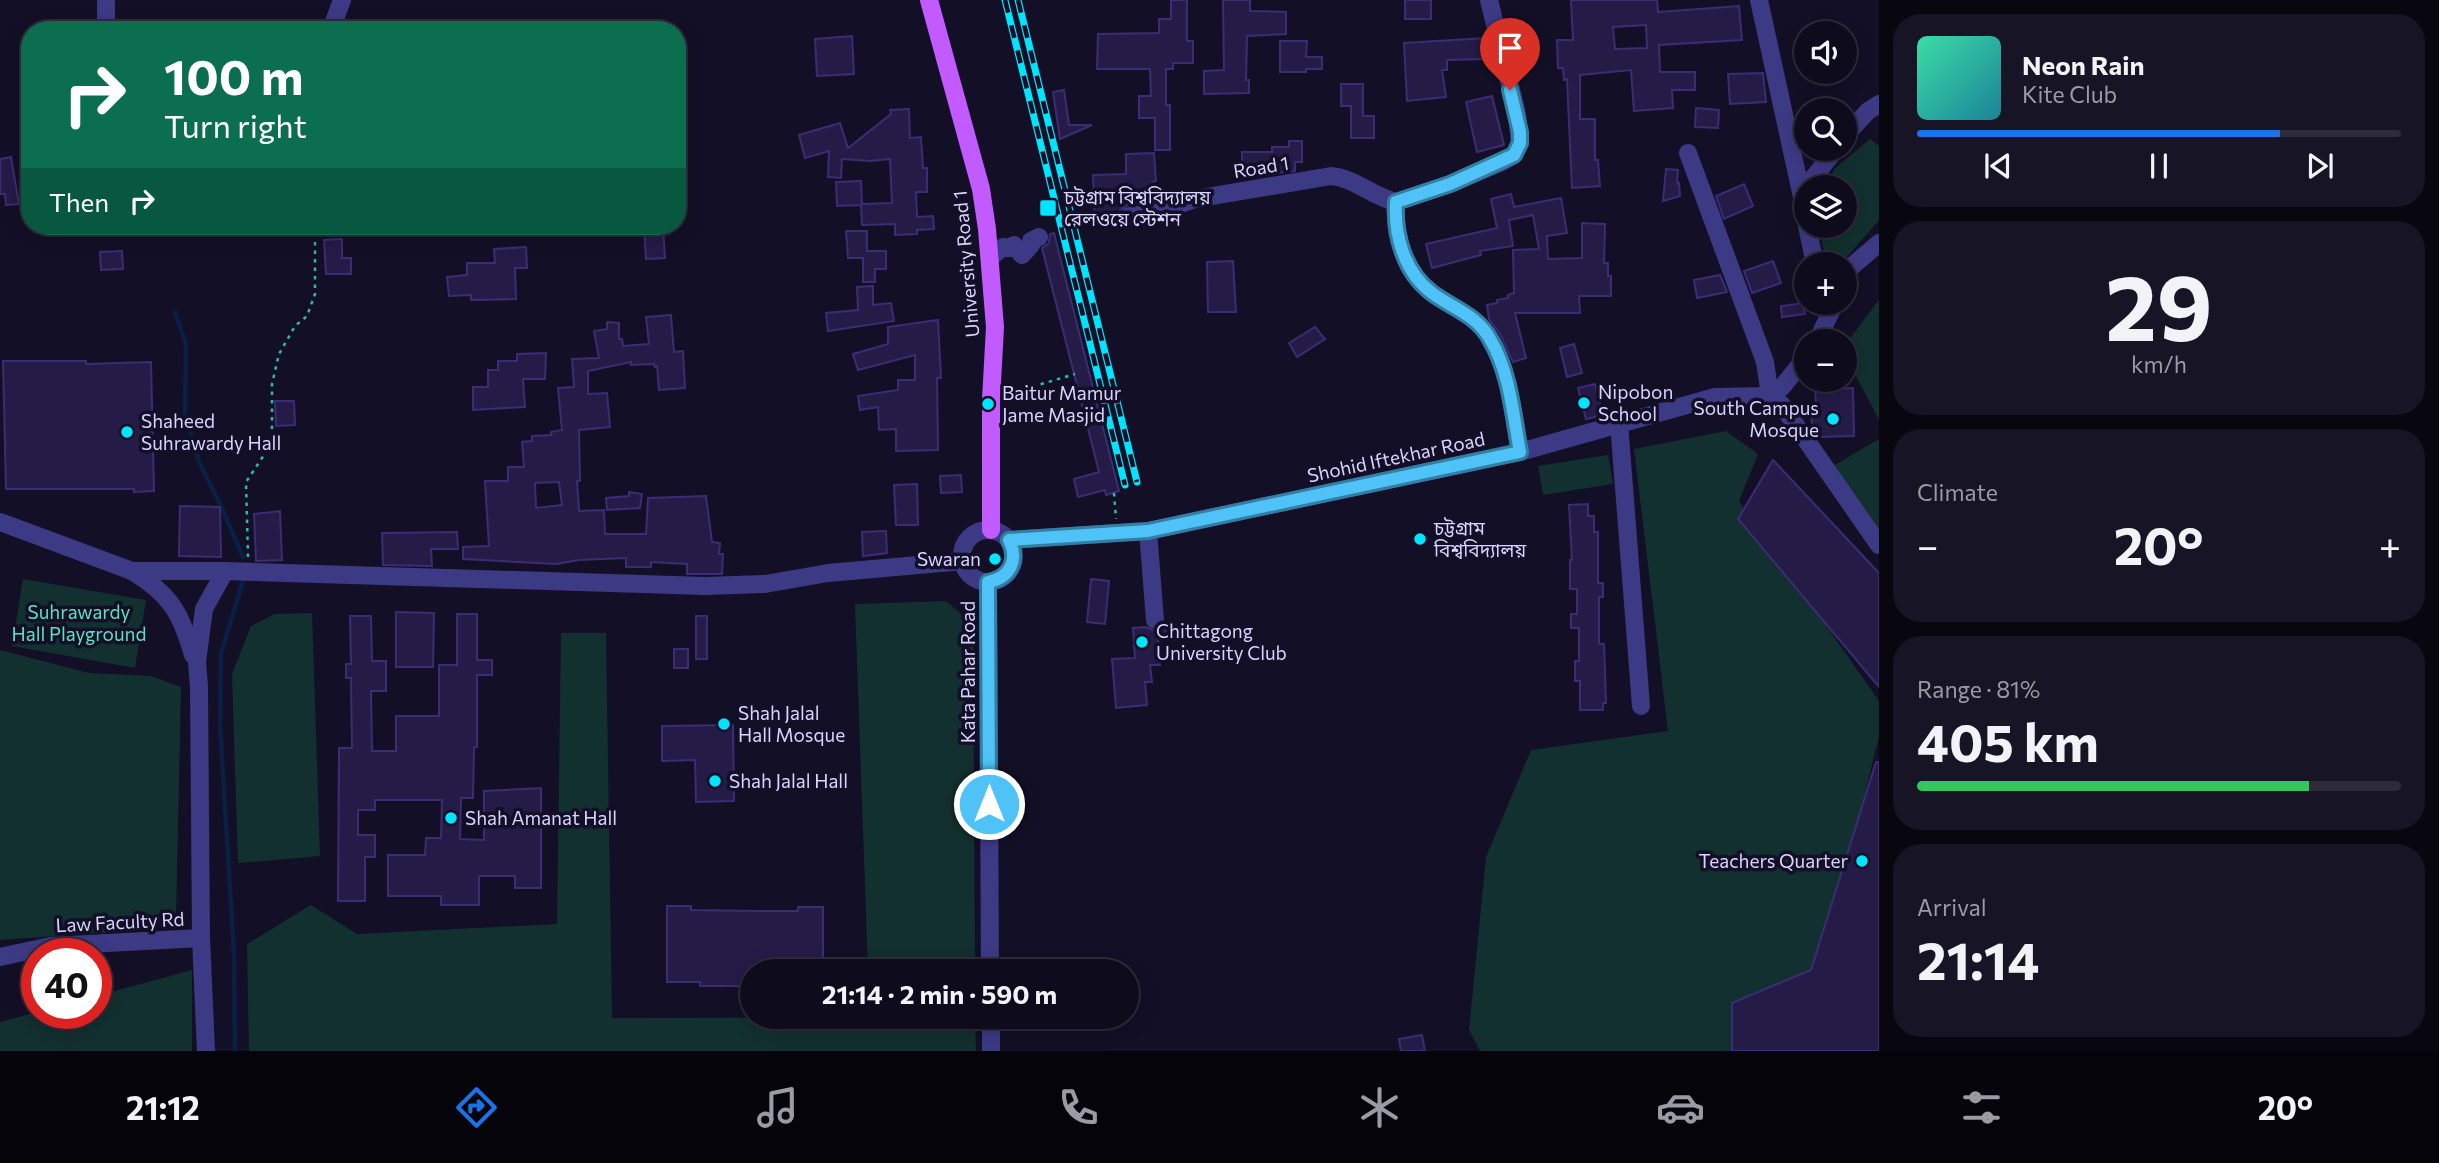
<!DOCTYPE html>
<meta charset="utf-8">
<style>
:root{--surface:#0e0b1c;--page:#171425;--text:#f1f3f6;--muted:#9b9ba3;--line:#2e2b3b;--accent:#1a73e8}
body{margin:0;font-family:Commissioner,"Noto Sans Bengali",sans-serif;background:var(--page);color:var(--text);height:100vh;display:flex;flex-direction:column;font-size:26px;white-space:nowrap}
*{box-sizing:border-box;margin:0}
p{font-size:23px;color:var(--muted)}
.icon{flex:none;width:38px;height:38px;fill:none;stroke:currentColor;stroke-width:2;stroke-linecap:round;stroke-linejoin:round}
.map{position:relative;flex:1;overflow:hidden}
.side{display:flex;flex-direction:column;gap:14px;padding:14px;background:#08060f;width:560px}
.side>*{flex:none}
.guide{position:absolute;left:21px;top:21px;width:665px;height:214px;border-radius:28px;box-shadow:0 4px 18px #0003,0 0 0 2px var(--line);background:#0b6e4f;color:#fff;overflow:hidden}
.controls{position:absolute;left:1794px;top:21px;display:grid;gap:14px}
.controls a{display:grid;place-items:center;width:63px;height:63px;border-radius:50%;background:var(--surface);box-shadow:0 4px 18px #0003,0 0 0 2px var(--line);font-size:35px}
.speed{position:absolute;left:21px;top:938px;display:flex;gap:14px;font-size:35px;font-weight:700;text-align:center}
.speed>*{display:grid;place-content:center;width:91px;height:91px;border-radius:50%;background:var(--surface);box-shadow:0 4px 18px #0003,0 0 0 2px var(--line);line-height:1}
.speed .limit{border:10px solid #d22;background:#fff;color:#111}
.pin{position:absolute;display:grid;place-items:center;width:60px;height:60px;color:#fff;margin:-72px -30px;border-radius:50% 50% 50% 0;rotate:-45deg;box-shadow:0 0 7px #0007}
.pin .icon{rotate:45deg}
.me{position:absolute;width:77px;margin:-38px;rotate:0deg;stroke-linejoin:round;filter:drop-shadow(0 0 5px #0008)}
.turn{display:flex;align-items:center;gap:24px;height:147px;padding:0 28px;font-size:32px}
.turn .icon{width:91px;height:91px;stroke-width:2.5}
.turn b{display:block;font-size:49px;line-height:60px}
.then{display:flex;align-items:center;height:66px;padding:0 28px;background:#0003;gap:14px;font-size:26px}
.big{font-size:52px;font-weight:700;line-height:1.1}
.side .widget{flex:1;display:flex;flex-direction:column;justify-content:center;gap:10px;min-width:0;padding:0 24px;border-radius:28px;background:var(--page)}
.side .dial{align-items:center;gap:0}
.dial b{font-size:91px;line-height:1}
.song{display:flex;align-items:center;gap:21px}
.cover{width:84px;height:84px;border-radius:10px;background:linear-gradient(135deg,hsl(160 70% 55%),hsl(190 70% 35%))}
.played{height:7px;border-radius:4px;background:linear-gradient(90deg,var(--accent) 75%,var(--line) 75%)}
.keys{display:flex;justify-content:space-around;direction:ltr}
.heat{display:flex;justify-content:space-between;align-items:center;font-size:38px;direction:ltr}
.charge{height:10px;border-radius:5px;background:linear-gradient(90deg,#34c759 81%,var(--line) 0)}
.trip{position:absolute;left:740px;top:959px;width:399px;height:70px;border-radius:35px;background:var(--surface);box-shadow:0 4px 18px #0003,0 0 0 2px var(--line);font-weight:700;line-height:70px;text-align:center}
.dock{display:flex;height:112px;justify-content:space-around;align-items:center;background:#06040b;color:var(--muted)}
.dock .icon{width:49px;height:49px}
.dock .selected{color:var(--accent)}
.dock b{font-size:32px;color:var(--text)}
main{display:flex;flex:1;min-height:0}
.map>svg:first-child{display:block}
.green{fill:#12302f}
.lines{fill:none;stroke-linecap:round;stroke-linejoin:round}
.stream{stroke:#0a1f44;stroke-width:4.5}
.building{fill:#241b47;stroke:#3b2d73;stroke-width:2;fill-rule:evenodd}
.path{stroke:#2fb8b0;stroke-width:2.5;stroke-dasharray:3.5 5;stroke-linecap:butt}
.minor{stroke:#3d3a85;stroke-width:18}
.major{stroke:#c25bff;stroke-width:18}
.rail-casing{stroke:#00e5ff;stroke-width:7}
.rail{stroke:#130f26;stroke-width:4.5;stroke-dasharray:13;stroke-linecap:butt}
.route-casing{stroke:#337fa1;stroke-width:18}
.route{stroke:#4fc3f7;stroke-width:12}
.poi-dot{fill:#00e5ff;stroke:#130f26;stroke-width:2.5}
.labels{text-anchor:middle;stroke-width:7;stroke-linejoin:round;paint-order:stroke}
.street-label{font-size:19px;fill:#d9d4ff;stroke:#130f26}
.poi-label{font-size:19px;fill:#d9d4ff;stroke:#130f26;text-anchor:start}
.park-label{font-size:19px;fill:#5fe0c0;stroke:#130f26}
</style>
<main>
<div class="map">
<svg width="1879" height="1051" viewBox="0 0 1879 1051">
<rect width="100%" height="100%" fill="#130f26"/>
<g class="green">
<polygon points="1870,139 1879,146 1879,220 1841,264 1826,264 1819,226 1844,226 1844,187 1829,187 1834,169"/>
<polygon points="1879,300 1879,420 1845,355 1845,345"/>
<polygon points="1726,431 1758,454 1739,501 1879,701 1879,736 1814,1003 1735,1051 1480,1051 1469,1030 1486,857 1531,750 1668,731 1634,449"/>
<polygon points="1879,439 1879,543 1833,466"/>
<polygon points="1608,455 1613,484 1543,495 1538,466"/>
<polygon points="23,579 146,600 135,668 12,646"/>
<polygon points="946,601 973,624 975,971 868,971 855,604"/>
<polygon points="312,613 320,856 238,863 232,674 251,626 275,614"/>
<polygon points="561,633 606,633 612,1018 975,1017 976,1051 249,1051 247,944 311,905 357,934 557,924"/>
<polygon points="0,650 89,673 151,676 181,687 176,919 113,932 0,940"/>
<polygon points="192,970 192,1051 0,1051 0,1022 37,1012 96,1013 96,996"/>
</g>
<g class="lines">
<g class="stream">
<polyline points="175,312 186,344 185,414 200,464 221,506 243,557"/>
<polyline points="235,1051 234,954 220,724 221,653 243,581"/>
</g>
</g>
<g class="building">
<polygon points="1171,0 1187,0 1187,41 1193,41 1193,63 1173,63 1173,69 1166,69 1166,105 1170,105 1170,150 1155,150 1155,118 1139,118 1139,96 1151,96 1150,69 1097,69 1098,34 1159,33 1159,19 1171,19"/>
<polygon points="1223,0 1250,0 1250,11 1286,12 1286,34 1247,36 1246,80 1249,80 1249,93 1204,94 1204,71 1224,70"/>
<rect x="1405" y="0" width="26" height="19"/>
<path d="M1571 0H1657L1658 12 1739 6 1742 40 1659 45 1660 72H1695V90H1672L1673 108 1634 111 1631 70 1580 75V119H1595V160H1598L1600 186 1572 188 1567 79 1564 80 1563 68H1558L1557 40H1573ZM1646 25 1647 48 1615 49 1613 27Z"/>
<polygon points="852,36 854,74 817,76 815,39"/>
<polygon points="1486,38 1487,59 1447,60 1447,70 1442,70 1446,97 1407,101 1404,43"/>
<polygon points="1280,41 1307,41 1306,57 1322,57 1322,69 1306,69 1306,72 1280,72"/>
<polygon points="1763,73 1766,102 1730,104 1728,74"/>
<polygon points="1341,84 1363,84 1363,116 1374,116 1374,138 1351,138 1351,106 1341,106"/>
<polygon points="1064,90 1069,125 1092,125 1060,139 1053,92"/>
<polygon points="1492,96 1504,145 1477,152 1466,102"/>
<polygon points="1696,108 1719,110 1718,128 1695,127"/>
<polygon points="909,109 910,138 921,137 923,168 927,168 927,192 916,192 917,217 933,216 934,229 917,230 917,234 895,235 895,224 862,225 861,205 837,206 836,182 861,181 862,204 892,203 890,159 870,161 842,159 841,178 828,177 829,151 805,158 799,135 840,123 848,148 891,114 890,110"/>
<polygon points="1289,141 1302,141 1302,162 1295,162 1295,171 1266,174 1266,175 1248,178 1248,166 1242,166 1242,152 1272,152 1272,147 1289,147"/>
<polygon points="1154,153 1156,181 1152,182 1152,202 1127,205 1117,213 1117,221 1110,222 1110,224 1095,224 1093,175 1126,174 1126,154"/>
<polygon points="11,157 19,204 6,205 5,194 0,194 0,159"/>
<polygon points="1666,169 1678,170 1677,184 1679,183 1680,196 1663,201"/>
<polygon points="1744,184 1753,206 1724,219 1716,196"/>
<polygon points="1511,194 1514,207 1561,198 1567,233 1547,236 1548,259 1582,258 1582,223 1605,224 1604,263 1608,263 1608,276 1611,276 1611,296 1579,296 1580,313 1515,313 1526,358 1513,362 1500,334 1489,319 1487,305 1497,303 1497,300 1508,298 1508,295 1514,293 1513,250 1539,249 1533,215 1509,220 1513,246 1480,251 1481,255 1432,268 1426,244 1497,228 1491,199"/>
<polygon points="663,228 665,258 646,259 644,229"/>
<polygon points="846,231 867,231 867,251 886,251 886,269 875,269 875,282 863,282 863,258 848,258"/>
<polygon points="1054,233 1119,491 1106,495 1105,490 1078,497 1074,479 1099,472 1042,248 1049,243 1050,234"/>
<polygon points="342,239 342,258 351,258 351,274 326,274 324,240"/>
<polygon points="526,247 527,268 515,268 516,299 471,300 471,295 449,296 447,277 467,275 467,263 495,263 494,249"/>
<polygon points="122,251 123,269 101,270 100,252"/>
<polygon points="1233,261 1236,312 1208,312 1207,262"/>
<polygon points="1773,261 1781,283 1752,293 1744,271"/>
<polygon points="1720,275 1727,292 1697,298 1694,280"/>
<polygon points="873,286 873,305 891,303 894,321 828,331 826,313 858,310 857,287"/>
<polygon points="1803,303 1805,314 1782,317 1781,306"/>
<path d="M671 315 674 352 683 351 685 388 659 390 657 366 655 367 654 364 631 365V362L588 371V394L607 393 610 427 579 430 580 481H577L579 511 604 510 605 534H646L648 498 706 496 712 542 720 543 719 554H723L722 574H687V564L651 562V567H626V558L579 560 556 564 463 559V547L489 546 485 481H508V467H524L522 442 532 441V436L551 435V432L562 430 558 388 574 387 572 359 599 358 594 331 607 329V322L619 323V339H622L623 346 649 344 646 317ZM559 482 562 505 536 508 535 483Z"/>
<polygon points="938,320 941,378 937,378 938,450 896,451 896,429 879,430 878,407 860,410 858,396 898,390 898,380 915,380 915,355 858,370 853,354 888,344 888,327"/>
<polygon points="1315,327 1325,339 1297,357 1289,343"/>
<polygon points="1574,344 1582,373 1567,377 1560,348"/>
<polygon points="546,353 545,379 523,379 525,407 473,410 473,387 488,387 488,370 498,370 498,361 517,361 517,354"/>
<polygon points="3,361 86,361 86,364 151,362 154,491 134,492 134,489 6,489"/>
<polygon points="1595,384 1603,415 1586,419 1578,388"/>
<polygon points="1853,388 1854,436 1818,437 1812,429 1811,405 1816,405 1815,389"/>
<polygon points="275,401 294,401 295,425 276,426"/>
<polygon points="1773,460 1879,573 1879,687 1738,519"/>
<polygon points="961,475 962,492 941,493 940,476"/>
<polygon points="917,484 918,525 896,525 894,485"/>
<polygon points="629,492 642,494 640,508 607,510 606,498 629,496"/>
<polygon points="1588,504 1588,516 1594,516 1594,532 1598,532 1598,583 1603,583 1603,597 1599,597 1599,644 1604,644 1606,703 1603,703 1603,710 1580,710 1580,681 1575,681 1575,661 1579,661 1579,628 1571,628 1571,614 1577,614 1577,589 1570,589 1570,560 1572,560 1569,505"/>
<polygon points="180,506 220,507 221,557 179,556"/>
<polygon points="280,511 282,560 256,561 254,514"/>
<polygon points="886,531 887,553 863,556 862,532"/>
<polygon points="457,532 458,549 431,549 432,566 383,565 382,533"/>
<polygon points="1091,579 1109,581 1105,624 1087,622"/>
<polygon points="396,612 434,613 433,667 396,667"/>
<polygon points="457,614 477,614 477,660 492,660 492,675 477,675 477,747 474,747 473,798 461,798 460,839 484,840 484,791 541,788 541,888 515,888 515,876 479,876 479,905 441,905 441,896 388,896 388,855 425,855 426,838 441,838 442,800 375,800 375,810 358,810 358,835 375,835 375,857 365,857 365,901 338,901 339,748 352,748 351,678 346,678 346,664 351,664 350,616 371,616 372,661 386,661 386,691 371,691 372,751 396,751 396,716 439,716 439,665 457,665"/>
<rect x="696" y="616" width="11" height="43"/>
<polygon points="1165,626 1167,637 1158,638 1160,665 1150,665 1152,682 1145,682 1147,705 1116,708 1112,659 1135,658 1133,628 1146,627 1155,631"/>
<rect x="674" y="649" width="14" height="19"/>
<polygon points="733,725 734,801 696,802 695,760 662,761 662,726"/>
<polygon points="1876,762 1879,762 1879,1051 1732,1051 1732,1003 1811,970"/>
<polygon points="667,906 691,906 691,910 759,911 798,911 798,907 823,907 823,971 752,971 752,986 700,986 700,982 667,982"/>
<polygon points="1422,1035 1425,1051 1401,1051 1399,1039"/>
</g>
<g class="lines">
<g class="path">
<polyline points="373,30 373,25"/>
<polyline points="1008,394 1075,374"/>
<polyline points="1114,493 1116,519"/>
<polyline points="248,557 246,482 272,443 272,384 279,354 295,326 307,316 315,294 315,226"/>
</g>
<g class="minor">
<polyline points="1759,0 1804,206"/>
<polyline points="106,30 106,0"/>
<polyline points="331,30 342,0"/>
<polyline points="1844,137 1868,111 1879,104"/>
<polyline points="1688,153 1765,362 1770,396"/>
<polyline points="1809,187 1810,182 1836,149"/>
<path d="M1396 202C1394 235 1404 272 1432 293 1452 308 1477 315 1490 339 1510 372 1513 415 1520 452"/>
<polyline points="1396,202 1450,184 1502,162 1514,155 1520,143 1517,114 1489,0"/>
<path d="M1129 216 1154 213 1195 199 1331 176C1355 178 1373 197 1396 202"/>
<polyline points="1807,226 1815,264"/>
<polyline points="990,258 1003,247 1010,248 1014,245 1022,255 1031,245 1031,241 1039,237"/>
<polyline points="1844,280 1850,268 1879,243"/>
<polyline points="1817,341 1835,303"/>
<polyline points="1770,396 1783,386 1806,357"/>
<polyline points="1619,423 1641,706"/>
<polyline points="0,522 132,571 225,571"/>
<circle cx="988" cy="556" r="26"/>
<polyline points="1148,531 1155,620"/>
<polyline points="1009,540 1148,531 1520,452 1715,397 1770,396 1781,404 1879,545"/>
<path d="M132 571C170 594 181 613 193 655"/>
<polyline points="988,582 990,971"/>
<polyline points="0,957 51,946 201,938"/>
<polyline points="991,1017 991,1051"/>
<polyline points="206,1051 201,938 199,687 197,662 204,609 225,571 705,586 765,584 828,573 963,561"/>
</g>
<polyline class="major" points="929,0 981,189 987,229 995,327 991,400 991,530"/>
<g class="rail-casing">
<g id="rail">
<polyline points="1005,0 1125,485"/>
<polyline points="1018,0 1137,482"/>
</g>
</g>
<use href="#rail" class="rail"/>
</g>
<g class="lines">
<g class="route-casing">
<path id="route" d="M989 804 988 582C1010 578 1019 560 1009 540L1148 531 1520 452C1513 415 1510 372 1490 339 1477 315 1452 308 1432 293 1404 272 1394 235 1396 202L1450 184 1514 155 1520 143V132L1510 90"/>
</g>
<use href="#route" class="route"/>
</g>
<g class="poi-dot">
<rect x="1039" y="199" width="18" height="18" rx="3.5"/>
<circle cx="1584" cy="403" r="7"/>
<circle cx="988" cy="404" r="7"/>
<circle cx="1833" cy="419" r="7"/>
<circle cx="127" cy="432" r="7"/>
<circle cx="1420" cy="539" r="7"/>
<circle cx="995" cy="559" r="7"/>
<circle cx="1142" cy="642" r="7"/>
<circle cx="724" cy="724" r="7"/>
<circle cx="715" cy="781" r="7"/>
<circle cx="451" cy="818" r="7"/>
<circle cx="1862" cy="861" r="7"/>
</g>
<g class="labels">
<g class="street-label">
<text transform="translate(1261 167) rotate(-9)" y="7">Road 1</text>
<text transform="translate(966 264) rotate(-95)" y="7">University Road 1</text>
<text transform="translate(1396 457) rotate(-12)" y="7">Shohid Iftekhar Road</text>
<text transform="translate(968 672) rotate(-90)" y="7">Kata Pahar Road</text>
<text transform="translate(120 922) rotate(-3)" y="7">Law Faculty Rd</text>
</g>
<g class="poi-label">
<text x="1064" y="204">চট্টগ্রাম বিশ্ববিদ্যালয়<tspan x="1064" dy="22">রেলওয়ে স্টেশন</tspan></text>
<text x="1598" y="399">Nipobon<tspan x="1598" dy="22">School</tspan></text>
<text x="1002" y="400">Baitur Mamur<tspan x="1002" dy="22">Jame Masjid</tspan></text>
<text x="1819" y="415" text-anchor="end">South Campus<tspan x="1819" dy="22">Mosque</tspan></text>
<text x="141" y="428">Shaheed<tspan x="141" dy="22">Suhrawardy Hall</tspan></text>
<text x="1434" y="535">চট্টগ্রাম<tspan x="1434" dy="22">বিশ্ববিদ্যালয়</tspan></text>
<text x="981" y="566" text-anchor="end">Swaran</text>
<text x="1156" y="638">Chittagong<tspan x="1156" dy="22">University Club</tspan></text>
<text x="738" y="720">Shah Jalal<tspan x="738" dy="22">Hall Mosque</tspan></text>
<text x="729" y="788">Shah Jalal Hall</text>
<text x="465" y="825">Shah Amanat Hall</text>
<text x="1848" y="868" text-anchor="end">Teachers Quarter</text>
</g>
<g class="park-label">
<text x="79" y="619">Suhrawardy<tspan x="79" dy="22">Hall Playground</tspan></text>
</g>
</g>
</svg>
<div class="controls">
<a><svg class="icon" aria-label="sound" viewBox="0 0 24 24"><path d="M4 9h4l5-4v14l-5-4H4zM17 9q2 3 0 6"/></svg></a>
<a><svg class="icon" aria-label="search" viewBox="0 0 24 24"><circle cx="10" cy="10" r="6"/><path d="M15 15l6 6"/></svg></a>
<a><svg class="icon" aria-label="layers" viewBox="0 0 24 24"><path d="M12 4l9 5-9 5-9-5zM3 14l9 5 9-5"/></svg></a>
<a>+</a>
<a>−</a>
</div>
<div class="speed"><div class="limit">40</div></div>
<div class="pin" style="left:1510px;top:90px;background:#d93025"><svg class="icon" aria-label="arrive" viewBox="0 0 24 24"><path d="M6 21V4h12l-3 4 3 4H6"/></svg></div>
<svg class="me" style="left:989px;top:804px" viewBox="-20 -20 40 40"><circle r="17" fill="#4fc3f7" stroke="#fff" stroke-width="3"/><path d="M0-11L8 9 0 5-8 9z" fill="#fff"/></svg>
<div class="trip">21:14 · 2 min · 590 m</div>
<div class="guide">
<div class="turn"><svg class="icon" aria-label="right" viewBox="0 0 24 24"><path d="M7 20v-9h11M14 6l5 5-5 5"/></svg><div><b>100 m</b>Turn right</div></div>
<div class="then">Then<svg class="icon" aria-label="right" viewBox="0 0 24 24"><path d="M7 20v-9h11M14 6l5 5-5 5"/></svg></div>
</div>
</div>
<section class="side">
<div class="widget">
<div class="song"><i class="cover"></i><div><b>Neon Rain</b><p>Kite Club</p></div></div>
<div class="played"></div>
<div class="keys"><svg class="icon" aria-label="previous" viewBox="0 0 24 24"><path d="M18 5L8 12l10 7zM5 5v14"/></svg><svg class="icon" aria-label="pause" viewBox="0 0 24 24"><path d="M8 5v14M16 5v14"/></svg><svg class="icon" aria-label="next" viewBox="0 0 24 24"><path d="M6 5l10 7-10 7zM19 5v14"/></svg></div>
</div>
<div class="widget dial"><b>29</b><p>km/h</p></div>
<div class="widget"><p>Climate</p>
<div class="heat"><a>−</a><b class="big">20°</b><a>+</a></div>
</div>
<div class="widget"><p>Range · 81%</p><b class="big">405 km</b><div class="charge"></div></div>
<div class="widget"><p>Arrival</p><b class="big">21:14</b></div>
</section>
</main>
<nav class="dock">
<b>21:12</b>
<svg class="icon selected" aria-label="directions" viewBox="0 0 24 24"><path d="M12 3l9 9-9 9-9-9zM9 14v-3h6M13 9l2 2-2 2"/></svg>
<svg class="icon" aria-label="music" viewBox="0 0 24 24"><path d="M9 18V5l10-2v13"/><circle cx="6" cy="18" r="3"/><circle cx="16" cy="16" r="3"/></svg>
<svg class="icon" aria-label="phone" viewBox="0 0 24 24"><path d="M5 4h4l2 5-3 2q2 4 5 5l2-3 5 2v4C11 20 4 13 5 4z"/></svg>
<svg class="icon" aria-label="climate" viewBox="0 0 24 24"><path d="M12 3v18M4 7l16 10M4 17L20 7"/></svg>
<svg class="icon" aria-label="car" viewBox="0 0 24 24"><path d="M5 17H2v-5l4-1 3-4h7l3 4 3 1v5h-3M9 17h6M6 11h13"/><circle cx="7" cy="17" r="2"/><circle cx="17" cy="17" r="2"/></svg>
<svg class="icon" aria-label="filters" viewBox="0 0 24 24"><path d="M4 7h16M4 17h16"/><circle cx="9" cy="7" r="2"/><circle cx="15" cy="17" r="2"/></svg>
<b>20°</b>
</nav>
